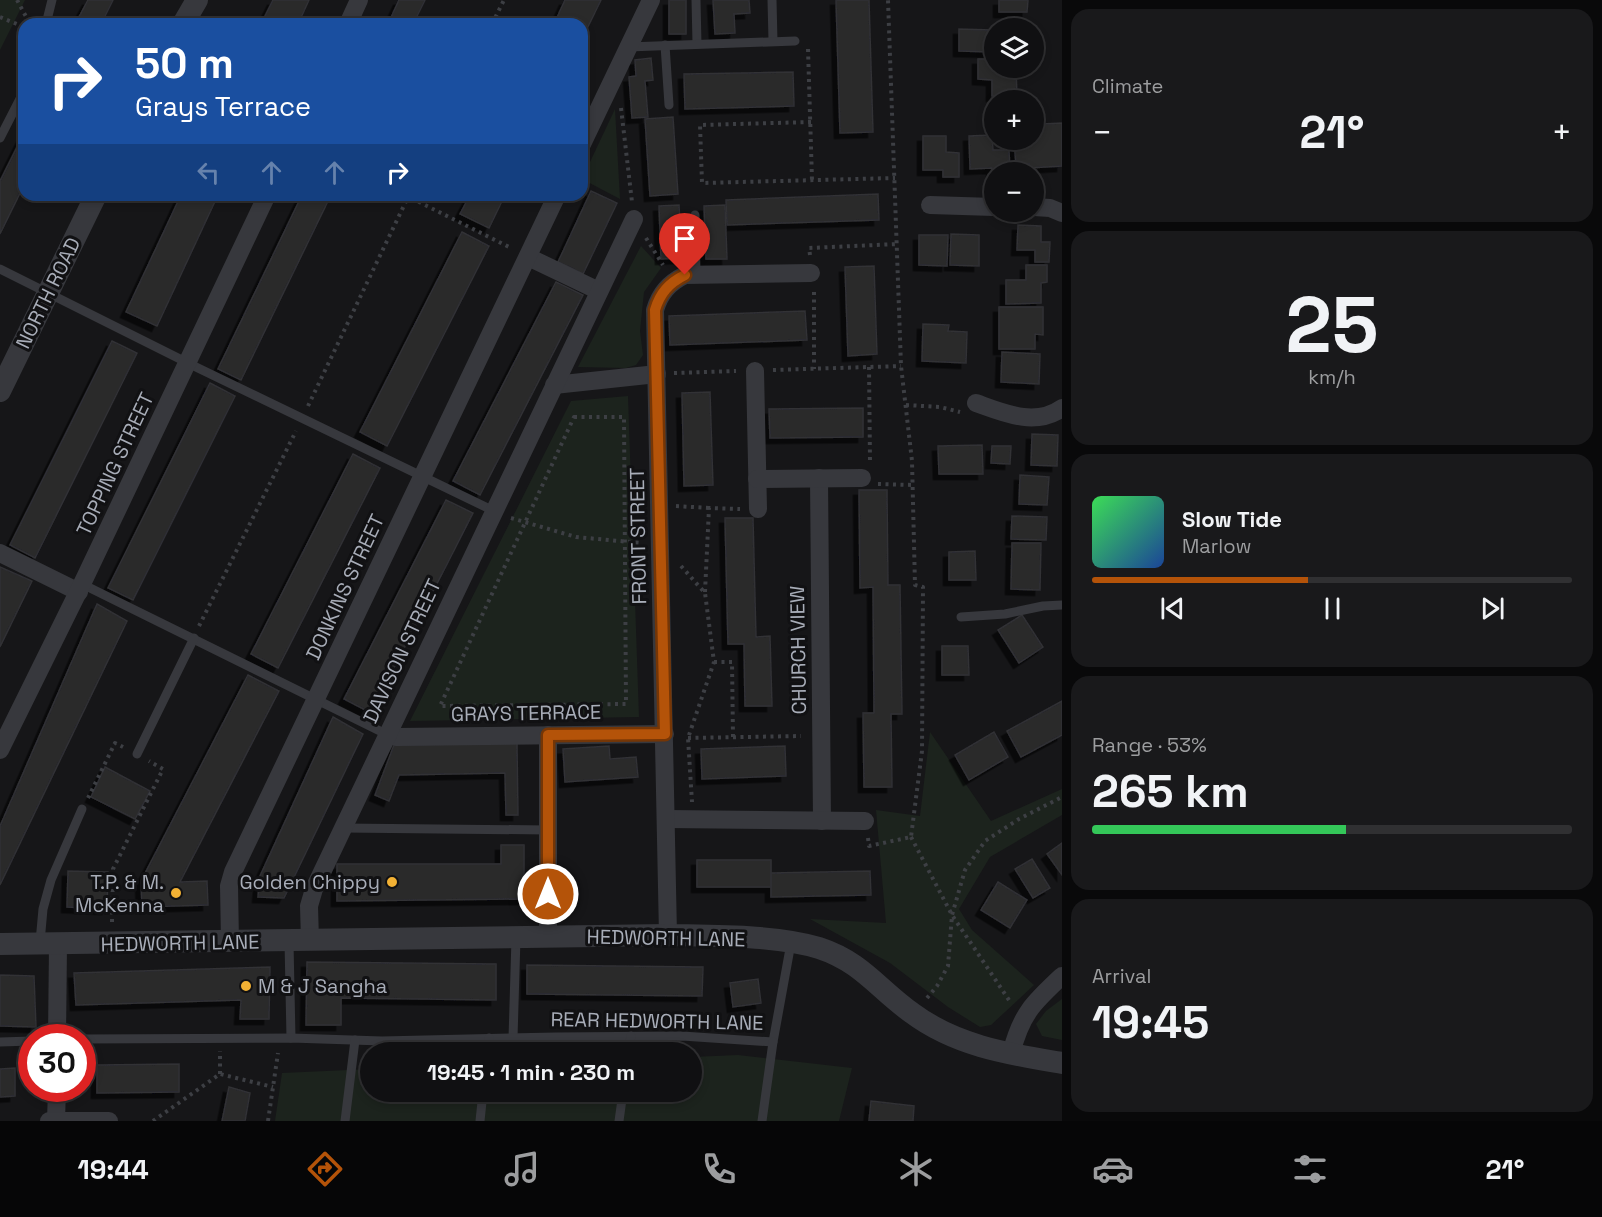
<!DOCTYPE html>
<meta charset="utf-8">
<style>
:root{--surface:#101012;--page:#19191b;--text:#f1f3f6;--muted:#9c9d9f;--line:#303032;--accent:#b45309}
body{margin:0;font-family:"Space Grotesk",sans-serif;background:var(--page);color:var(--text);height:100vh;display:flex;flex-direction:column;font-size:22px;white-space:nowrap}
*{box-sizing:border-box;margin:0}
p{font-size:20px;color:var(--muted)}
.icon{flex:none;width:33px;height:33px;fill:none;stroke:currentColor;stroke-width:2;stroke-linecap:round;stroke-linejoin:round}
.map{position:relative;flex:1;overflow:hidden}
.side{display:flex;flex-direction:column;gap:9px;padding:9px;background:#09090a;width:540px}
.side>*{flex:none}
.banner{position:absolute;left:18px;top:18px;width:570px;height:183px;border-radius:18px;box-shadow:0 3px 9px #0003,0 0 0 2px var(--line);background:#1a4fa0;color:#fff;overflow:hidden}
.controls{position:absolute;left:984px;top:18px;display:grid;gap:12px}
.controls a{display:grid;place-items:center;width:60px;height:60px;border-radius:50%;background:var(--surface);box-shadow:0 3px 9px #0003,0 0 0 2px var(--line);font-size:30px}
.speed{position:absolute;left:18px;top:1024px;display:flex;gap:12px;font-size:30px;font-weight:700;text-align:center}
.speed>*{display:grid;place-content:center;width:78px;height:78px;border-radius:50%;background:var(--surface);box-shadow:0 3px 9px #0003,0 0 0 2px var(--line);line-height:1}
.speed .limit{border:9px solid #d22;background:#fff;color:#111}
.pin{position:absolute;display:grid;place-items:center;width:51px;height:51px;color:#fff;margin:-62px -26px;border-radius:50% 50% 50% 0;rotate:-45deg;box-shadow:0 0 6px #0007}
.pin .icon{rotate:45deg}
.me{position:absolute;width:66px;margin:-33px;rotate:0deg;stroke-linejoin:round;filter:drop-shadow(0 0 4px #0008)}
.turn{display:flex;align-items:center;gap:21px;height:126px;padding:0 18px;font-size:27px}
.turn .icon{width:78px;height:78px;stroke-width:2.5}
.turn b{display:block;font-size:42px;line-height:51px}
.lanes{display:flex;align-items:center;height:57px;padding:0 18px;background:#0003;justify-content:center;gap:30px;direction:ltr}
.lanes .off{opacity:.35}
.big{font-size:45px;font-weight:700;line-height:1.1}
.side .tile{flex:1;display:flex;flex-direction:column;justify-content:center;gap:9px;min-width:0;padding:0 21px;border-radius:18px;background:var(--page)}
.side .dial{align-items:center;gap:0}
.dial b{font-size:78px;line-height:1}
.song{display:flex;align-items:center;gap:18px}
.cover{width:72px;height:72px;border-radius:9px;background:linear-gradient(135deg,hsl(130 70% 55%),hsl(220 70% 35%))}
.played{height:6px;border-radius:3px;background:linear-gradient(90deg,var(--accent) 45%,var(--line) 45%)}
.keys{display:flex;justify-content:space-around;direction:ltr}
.heat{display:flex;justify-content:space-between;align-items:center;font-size:33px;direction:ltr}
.charge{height:9px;border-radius:4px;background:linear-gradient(90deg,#34c759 53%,var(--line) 0)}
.trip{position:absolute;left:360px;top:1042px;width:342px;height:60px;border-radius:30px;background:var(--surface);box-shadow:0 3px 9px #0003,0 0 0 2px var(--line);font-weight:700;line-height:60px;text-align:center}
.menu{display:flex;height:96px;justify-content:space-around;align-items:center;background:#060607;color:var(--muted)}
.menu .icon{width:42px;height:42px}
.menu .active{color:var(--accent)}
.menu b{font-size:27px;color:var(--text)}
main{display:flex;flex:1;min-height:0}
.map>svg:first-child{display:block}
.green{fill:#1c231d}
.building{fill:#29292c;stroke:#303034;stroke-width:1.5;filter:url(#shadow)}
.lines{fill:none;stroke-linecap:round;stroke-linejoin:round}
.path{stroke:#3d3f44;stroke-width:4;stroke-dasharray:3 4.5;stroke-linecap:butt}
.service{stroke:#37383d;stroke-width:9}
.minor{stroke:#37383d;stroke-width:18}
.tertiary{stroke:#37383d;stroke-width:22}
.route-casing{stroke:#753606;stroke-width:15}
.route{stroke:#b45309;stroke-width:10}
.poi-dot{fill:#f2b134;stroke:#111113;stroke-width:2}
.labels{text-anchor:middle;stroke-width:6;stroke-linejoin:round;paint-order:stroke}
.street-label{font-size:20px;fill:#a8adb8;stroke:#111113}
.poi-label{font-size:20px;fill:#a8adb8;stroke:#111113;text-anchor:end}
</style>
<main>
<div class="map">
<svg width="1062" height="1121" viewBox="0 0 1062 1121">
<defs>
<filter id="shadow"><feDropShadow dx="-5.5" dy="5.5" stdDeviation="0" flood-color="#0009"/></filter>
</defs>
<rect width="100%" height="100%" fill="#161618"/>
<g class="green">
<polygon points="0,0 25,0 0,50"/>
<polygon points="615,109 620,199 582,179"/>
<polygon points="641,246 661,268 644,292 640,331 643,355 636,365 626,368 578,367"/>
<polygon points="628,396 639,717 410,721 571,401"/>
<polygon points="930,732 991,821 1062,789 1062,815 990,857 959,909 972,930 1034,985 991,1025 980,1027 948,1007 890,963 810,919 886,923 876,810 920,816"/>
<polygon points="1062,999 1062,1040 1042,1036 1036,1024 1046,1011"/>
<polygon points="738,1055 852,1068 839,1121 275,1121 282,1073 370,1069 370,1092 692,1092 692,1057"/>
</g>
<g class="building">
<polygon points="88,0 113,0 101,24 92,24 79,17"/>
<polygon points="273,0 309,0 298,24 261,24"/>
<polygon points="399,0 425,0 413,24 388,24"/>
<polygon points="565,0 601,0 582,39 582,24 554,24"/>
<rect x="669" y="0" width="17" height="34"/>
<polygon points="713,0 749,0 750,13 734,14 735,33 715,34"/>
<polygon points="836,0 869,0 873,132 840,133"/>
<polygon points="999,0 1028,0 1027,12 999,12"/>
<polygon points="959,29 992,30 992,52 959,51"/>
<polygon points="651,58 653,80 645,81 648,117 632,118 629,77 636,76 635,60"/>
<polygon points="978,59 994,59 994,68 1016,68 1017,96 992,96 992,80 978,79"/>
<polygon points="793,72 794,106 685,109 684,74"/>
<polygon points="673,117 678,194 650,196 645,119"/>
<polygon points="1062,123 1062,166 1029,168 1029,164 1016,165 1014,140 1034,140 1034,133 1042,132 1042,124"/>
<polygon points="24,133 24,185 0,234 0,181"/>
<polygon points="992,135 993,150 1009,150 1010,172 994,172 994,175 993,175 992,168 970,169 969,136"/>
<polygon points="923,136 946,136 946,152 959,153 959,177 943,177 943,170 923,170"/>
<polygon points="591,191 617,203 583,274 558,262"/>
<polygon points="878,194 879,220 727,225 726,200"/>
<polygon points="181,195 218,195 157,326 126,312"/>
<polygon points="302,195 331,195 241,380 218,369"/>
<polygon points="470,195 505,195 489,228 460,214"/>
<polygon points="679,205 682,258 661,259 659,206"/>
<polygon points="725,205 727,259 706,259 704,206"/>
<polygon points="1018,225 1041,226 1041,242 1050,242 1049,262 1035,262 1035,250 1017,250"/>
<polygon points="462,232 489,246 387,446 360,432"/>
<polygon points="951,234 979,235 979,266 950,265"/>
<polygon points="919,235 948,235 947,266 919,265"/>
<polygon points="1026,265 1047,265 1047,282 1041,283 1041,303 1006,304 1006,280 1026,280"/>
<polygon points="874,266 877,354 848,356 845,267"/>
<polygon points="556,282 583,295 480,495 453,481"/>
<polygon points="999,307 1043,307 1043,335 1035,334 1035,349 999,349"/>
<polygon points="805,311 807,340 670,345 669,316"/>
<polygon points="923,324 949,325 948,331 967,332 966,363 922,361"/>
<polygon points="112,341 137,353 35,558 10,545"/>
<polygon points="1002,352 1040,354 1039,384 1001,382"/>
<polygon points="210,383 235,396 133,600 108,588"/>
<polygon points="710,392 713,485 684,486 682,393"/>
<polygon points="863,408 863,437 770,438 769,409"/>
<polygon points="1032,434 1058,435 1057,466 1031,465"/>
<polygon points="982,445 983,474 939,474 938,446"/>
<polygon points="992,446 1011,446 1010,464 991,463"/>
<polygon points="353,454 380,468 278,668 251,654"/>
<polygon points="1020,475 1049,477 1047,505 1019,504"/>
<polygon points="859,490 887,490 888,585 900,585 902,714 891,714 892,787 864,787 863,713 874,713 873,587 860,588"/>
<polygon points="446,500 473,513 371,713 344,699"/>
<polygon points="1012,516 1047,517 1046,540 1011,539"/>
<polygon points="725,518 753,518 756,637 770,636 772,706 745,706 744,644 728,644"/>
<polygon points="1012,543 1041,543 1040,590 1011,589"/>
<polygon points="975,551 976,580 949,580 949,552"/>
<polygon points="0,567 32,581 0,647"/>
<polygon points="97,604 127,621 0,885 0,826"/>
<polygon points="1022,615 1043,647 1019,663 998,630"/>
<polygon points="942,646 968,646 969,675 942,675"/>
<polygon points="248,675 279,691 180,882 207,881 208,905 142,907 141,881"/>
<polygon points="1062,701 1062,735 1021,757 1007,731"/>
<polygon points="333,717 363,734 284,898 258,897 260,876"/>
<polygon points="994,732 1008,757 969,780 955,755"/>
<polygon points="517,743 518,815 506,815 505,773 399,775 389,801 375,795 394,745"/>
<polygon points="609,746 610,759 636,757 638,777 565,782 563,749"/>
<polygon points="785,746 786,776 702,779 701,749"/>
<polygon points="105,767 150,791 135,819 91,797"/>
<polygon points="1062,843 1062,875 1047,854"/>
<polygon points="501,845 524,845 524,899 337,901 337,864 501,864"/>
<polygon points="1032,859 1050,888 1033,898 1015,869"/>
<rect x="697" y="860" width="74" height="27"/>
<polygon points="68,871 108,872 107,909 67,907"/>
<polygon points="870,871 871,895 771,897 771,873"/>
<polygon points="998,882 1027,900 1010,928 981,910"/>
<polygon points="307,962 496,964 496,1000 341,998 341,1025 306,1025"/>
<polygon points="527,965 703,967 702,996 527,994"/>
<polygon points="270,967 269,1019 240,1019 241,1000 76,1005 74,973"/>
<polygon points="0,975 34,976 36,1027 0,1026"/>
<polygon points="758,979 761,1003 733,1007 730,983"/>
<polygon points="179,1064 179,1092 97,1093 97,1065"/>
<polygon points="15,1068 15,1096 0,1097 0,1069"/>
<polygon points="229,1087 250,1093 245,1121 222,1121"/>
<polygon points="871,1101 914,1106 913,1121 869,1121"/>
</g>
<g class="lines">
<g class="path">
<polyline points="17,0 30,24"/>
<polyline points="0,17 24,27"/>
<polyline points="492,24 504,0"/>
<polyline points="808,49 812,180"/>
<polyline points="621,108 632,202"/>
<polyline points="811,122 700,125 702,183 895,178"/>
<polyline points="405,195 511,248"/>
<polyline points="646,238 663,265"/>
<polyline points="810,255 809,248 898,244"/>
<polyline points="814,292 814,369"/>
<polyline points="869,367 870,461"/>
<polyline points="773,370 901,366"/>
<polyline points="674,373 736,371"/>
<polyline points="906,405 940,407 960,412"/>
<polyline points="308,406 409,195"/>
<polygon points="574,417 624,417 626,704 440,706"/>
<polyline points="878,484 913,485"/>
<polyline points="676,506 709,508"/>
<polyline points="511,518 576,537 641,543"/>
<polyline points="681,566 705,593 714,662 688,738 692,802"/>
<polyline points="705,592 709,508 740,509"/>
<polyline points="199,626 296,431"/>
<polyline points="714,662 732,662 733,737"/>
<polyline points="688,738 801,736"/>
<polyline points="88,798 115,743 123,747"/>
<polyline points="911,837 952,915 1011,1003"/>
<polyline points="868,838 869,846 911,837 922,751 923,587 915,585 912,461 901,366 888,0"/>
<polyline points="112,922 113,869 163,769 149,761"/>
<polyline points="927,998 937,986 948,966 952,915 965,870 985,841 1019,819 1062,797"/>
<polyline points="220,1074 220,1051"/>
<polyline points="153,1121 220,1074 273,1087"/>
<polyline points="268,1121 278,1053"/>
</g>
<g class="service">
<polyline points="696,0 697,44"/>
<polyline points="772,0 773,41"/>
<polyline points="46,24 52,0"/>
<polyline points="665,45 669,105"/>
<polyline points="628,47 795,41"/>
<polyline points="0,138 24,91"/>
<polyline points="695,215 696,275"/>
<polyline points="0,269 198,368 494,511"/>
<polyline points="82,584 388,735"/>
<polyline points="961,617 1005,614 1043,606 1062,605"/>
<polyline points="137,754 194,638"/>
<polyline points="343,828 548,830"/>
<polyline points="40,942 43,909 51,880 82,809"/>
<polyline points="289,942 291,1038"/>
<polyline points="513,1038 516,938"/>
<polyline points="82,1039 291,1038 382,1041 556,1037 682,1036 773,1042 791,943"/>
<polyline points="0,1042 32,1041"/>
<polyline points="487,1053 489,1038"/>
<polyline points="628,1053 631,1036"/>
<polyline points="345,1121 355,1040"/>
<polyline points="480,1121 483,1092"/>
<polyline points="619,1121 623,1092"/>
<polyline points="762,1121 773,1042"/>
</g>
<g class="minor">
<polyline points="348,24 359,0"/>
<polyline points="582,144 651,0"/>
<polyline points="930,205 994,207"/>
<polyline points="1034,207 1050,208 1062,213"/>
<polyline points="528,257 599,291"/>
<polyline points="755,371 758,509"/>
<polyline points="554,385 657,374"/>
<path d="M976 403C1004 413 1035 427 1062 408"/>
<polyline points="819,478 822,821"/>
<polyline points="757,479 862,478"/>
<polyline points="0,553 79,592"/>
<polyline points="388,735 397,737 665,734"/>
<polyline points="0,750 82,584 267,195"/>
<polyline points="666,819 865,821"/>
<path d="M668 935 655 310C660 293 669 283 685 275L811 273"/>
<polyline points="548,937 548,735"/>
<polyline points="310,941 309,906 314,889 634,219"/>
<polyline points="230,942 229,886 233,872 557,195"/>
<polyline points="57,1038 58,945"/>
<path d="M1011 1054C1021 1014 1033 1003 1062 976"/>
<polyline points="56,1120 57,1089"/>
<polyline points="49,1121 109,1121"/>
</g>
<g class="tertiary">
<polyline points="183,24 197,0"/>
<polyline points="0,391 96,195"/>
<path d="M0 944 668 935C713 936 777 935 819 948 862 962 878 989 912 1013 956 1046 1009 1054 1062 1063"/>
</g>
</g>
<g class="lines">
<g class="route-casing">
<path id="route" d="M548 894V735L665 734 655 310C660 293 669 283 685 275"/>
</g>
<use href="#route" class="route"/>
</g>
<g class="poi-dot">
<circle cx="392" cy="882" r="6"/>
<circle cx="176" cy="893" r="6"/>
<circle cx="246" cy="986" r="6"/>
</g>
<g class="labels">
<g class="street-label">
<text transform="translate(48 293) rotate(-64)" y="7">NORTH ROAD</text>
<text transform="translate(115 464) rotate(-65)" y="7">TOPPING STREET</text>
<text transform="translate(638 536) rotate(-91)" y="7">FRONT STREET</text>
<text transform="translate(345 587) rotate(-65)" y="7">DONKINS STREET</text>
<text transform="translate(798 650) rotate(-91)" y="7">CHURCH VIEW</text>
<text transform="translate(402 651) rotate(-65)" y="7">DAVISON STREET</text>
<text transform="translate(526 713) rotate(-1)" y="7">GRAYS TERRACE</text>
<text transform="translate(666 938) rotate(1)" y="7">HEDWORTH LANE</text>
<text transform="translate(180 943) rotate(-1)" y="7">HEDWORTH LANE</text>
<text transform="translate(657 1021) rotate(1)" y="7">REAR HEDWORTH LANE</text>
</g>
<g class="poi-label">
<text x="164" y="889">T.P. &amp; M.<tspan x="164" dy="23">McKenna</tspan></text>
<text x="380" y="889">Golden Chippy</text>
<text x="258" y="993" text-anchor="start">M &amp; J Sangha</text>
</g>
</g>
</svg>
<div class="controls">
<a><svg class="icon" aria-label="layers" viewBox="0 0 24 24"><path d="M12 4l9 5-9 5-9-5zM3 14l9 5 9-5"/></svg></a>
<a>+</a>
<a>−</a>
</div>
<div class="speed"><div class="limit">30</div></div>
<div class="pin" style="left:685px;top:275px;background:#d93025"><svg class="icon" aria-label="arrive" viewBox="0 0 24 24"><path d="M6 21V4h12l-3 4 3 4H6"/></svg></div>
<svg class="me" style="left:548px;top:894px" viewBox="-20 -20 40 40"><circle r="17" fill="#b45309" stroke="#fff" stroke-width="3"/><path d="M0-11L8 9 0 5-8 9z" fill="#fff"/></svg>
<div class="trip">19:45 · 1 min · 230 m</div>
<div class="banner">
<div class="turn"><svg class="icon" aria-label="right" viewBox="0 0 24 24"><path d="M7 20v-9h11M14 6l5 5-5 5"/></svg><div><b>50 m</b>Grays Terrace</div></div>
<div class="lanes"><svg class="icon off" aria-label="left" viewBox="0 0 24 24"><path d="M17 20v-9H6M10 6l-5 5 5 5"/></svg><svg class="icon off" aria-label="ahead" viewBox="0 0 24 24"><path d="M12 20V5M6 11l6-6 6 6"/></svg><svg class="icon off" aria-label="ahead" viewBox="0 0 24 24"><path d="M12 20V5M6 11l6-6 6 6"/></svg><svg class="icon" aria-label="right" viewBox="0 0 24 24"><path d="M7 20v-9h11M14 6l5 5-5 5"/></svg></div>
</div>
</div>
<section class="side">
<div class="tile"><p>Climate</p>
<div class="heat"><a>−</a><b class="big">21°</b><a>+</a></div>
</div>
<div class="tile dial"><b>25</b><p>km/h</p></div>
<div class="tile">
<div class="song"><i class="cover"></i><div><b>Slow Tide</b><p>Marlow</p></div></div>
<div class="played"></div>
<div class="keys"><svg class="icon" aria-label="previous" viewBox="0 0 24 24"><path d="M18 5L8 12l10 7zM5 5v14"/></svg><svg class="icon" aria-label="pause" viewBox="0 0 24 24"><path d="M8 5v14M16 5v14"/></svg><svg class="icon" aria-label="next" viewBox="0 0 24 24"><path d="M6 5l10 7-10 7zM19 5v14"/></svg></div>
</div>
<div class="tile"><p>Range · 53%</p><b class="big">265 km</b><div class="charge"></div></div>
<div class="tile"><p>Arrival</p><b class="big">19:45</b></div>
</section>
</main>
<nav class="menu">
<b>19:44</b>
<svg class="icon active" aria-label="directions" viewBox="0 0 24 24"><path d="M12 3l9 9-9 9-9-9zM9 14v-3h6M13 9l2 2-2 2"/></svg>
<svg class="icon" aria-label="music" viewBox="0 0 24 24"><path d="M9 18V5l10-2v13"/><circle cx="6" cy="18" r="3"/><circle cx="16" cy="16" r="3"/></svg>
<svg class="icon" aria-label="phone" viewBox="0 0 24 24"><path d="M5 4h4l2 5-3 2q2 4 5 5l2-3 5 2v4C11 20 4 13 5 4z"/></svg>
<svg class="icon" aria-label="climate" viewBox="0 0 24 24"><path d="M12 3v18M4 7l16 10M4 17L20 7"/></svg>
<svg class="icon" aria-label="car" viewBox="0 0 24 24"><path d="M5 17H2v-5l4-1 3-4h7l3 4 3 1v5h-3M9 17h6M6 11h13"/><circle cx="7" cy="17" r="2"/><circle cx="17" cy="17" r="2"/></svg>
<svg class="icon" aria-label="filters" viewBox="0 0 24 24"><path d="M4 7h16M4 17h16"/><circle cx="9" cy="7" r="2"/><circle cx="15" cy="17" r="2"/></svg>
<b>21°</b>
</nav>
